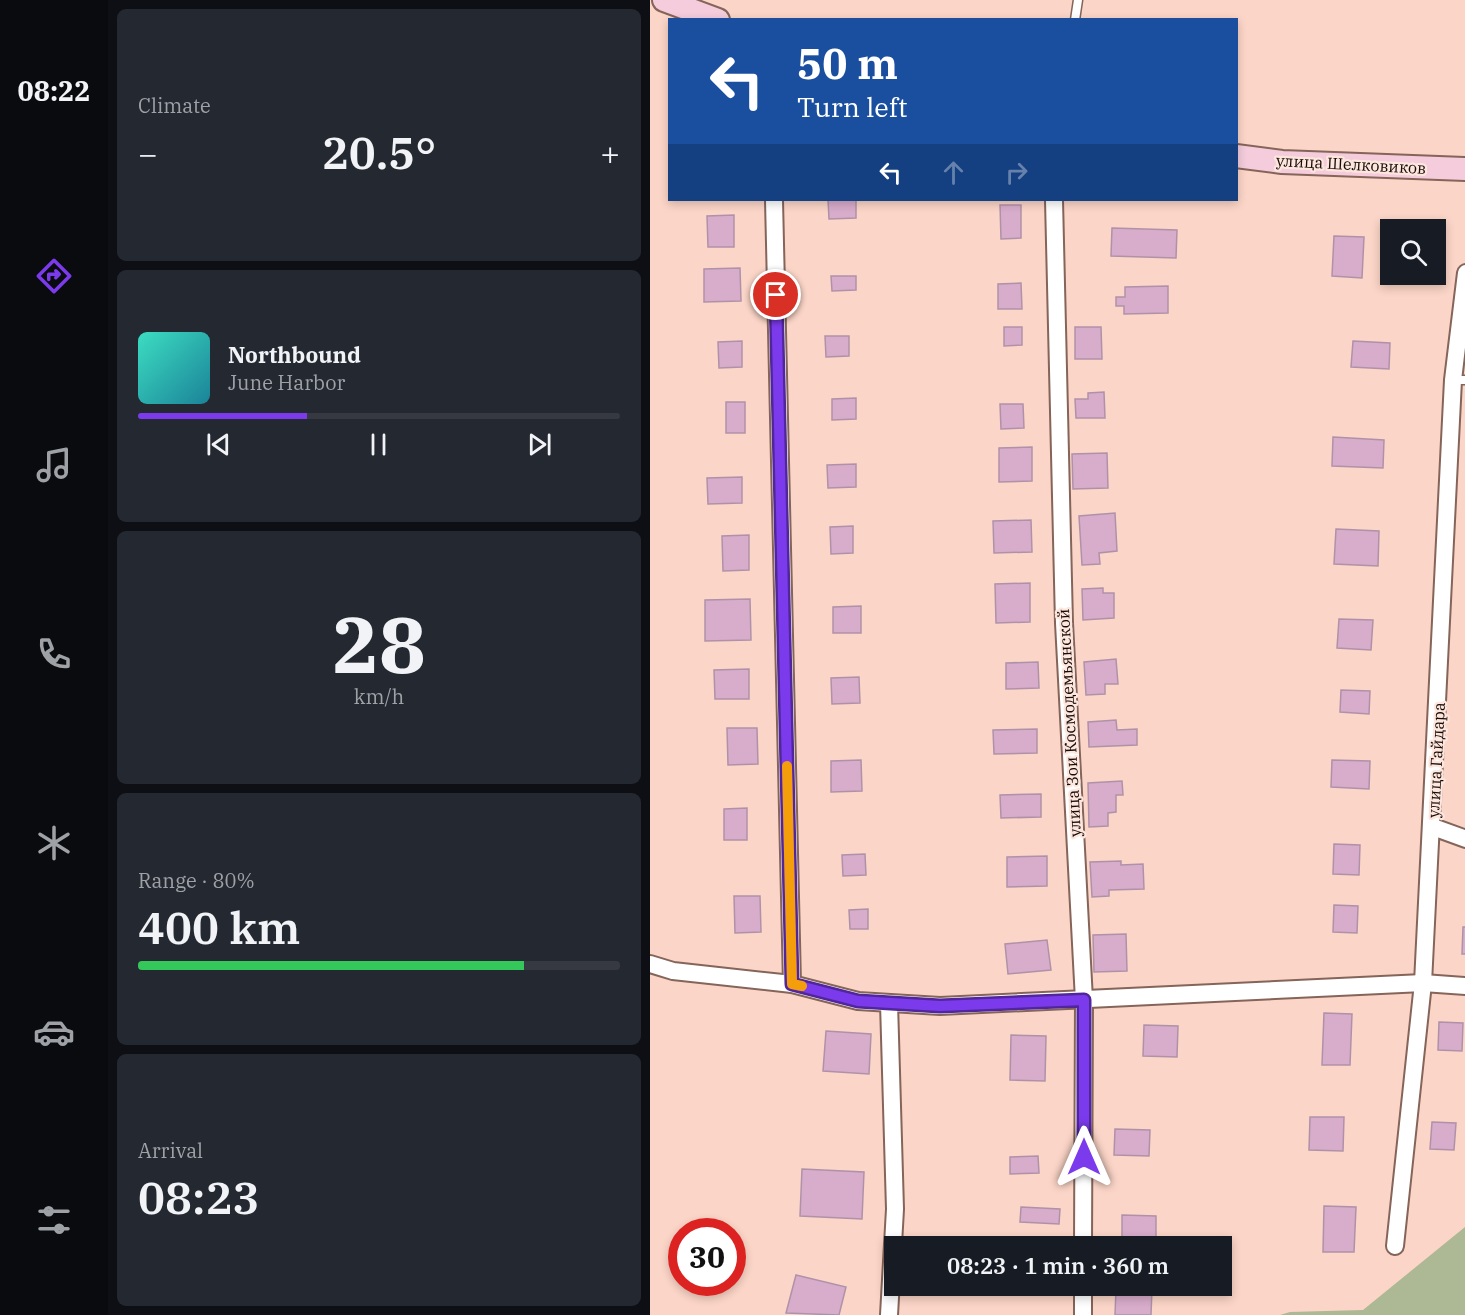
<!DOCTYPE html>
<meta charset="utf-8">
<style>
:root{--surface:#171b24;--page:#242831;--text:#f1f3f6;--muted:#9ea1a6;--line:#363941;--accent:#7c3aed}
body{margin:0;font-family:"IBM Plex Serif",serif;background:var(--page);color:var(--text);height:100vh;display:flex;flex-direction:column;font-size:22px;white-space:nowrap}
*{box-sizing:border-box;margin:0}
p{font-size:20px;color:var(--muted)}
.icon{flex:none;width:33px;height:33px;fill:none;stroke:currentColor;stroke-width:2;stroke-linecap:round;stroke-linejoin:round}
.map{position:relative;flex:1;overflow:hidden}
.drawer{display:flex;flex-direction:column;gap:9px;padding:9px;background:#0d0f14;width:542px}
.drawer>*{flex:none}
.hud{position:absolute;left:18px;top:18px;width:570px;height:183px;border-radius:0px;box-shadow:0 3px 9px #0003;background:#1a4fa0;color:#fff;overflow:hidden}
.fabs{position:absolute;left:730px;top:219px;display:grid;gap:12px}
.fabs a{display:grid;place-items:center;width:66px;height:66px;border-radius:0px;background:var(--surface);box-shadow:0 3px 9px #0003;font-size:30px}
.speed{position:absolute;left:18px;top:1218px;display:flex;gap:12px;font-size:30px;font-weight:700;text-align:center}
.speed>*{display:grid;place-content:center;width:78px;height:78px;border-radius:50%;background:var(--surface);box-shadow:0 3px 9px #0003;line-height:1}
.speed .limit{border:9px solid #d22;background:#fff;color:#111}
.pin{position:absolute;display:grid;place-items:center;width:51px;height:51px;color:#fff;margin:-26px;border:3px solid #fff;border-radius:50%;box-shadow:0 2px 6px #0007}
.me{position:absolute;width:66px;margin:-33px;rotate:0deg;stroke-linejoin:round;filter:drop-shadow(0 0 4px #0008)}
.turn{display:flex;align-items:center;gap:21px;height:126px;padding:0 30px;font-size:27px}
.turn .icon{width:78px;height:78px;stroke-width:2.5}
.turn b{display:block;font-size:42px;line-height:51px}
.lanes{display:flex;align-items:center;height:57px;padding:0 30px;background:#0003;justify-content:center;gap:30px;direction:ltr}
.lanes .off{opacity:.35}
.big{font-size:45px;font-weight:600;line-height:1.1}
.drawer .tile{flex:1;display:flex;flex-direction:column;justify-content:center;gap:9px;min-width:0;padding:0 21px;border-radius:9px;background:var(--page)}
.drawer .dial{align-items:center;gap:0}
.dial b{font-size:78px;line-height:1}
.song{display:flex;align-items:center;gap:18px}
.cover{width:72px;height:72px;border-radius:9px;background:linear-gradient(135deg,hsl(170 70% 55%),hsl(190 70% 35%))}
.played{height:6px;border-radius:3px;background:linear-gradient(90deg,var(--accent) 35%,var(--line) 35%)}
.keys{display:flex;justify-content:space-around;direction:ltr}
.heat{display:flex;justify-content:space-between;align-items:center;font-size:33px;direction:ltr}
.charge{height:9px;border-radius:4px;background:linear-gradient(90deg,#34c759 80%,var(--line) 0)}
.trip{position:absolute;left:234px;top:1236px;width:348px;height:60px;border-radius:0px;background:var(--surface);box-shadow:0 3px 9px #0003;font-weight:600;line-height:60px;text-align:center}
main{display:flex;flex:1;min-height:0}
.menu{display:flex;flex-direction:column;width:108px;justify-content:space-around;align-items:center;background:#090b0e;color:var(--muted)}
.menu .icon{width:42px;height:42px}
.menu .on{color:var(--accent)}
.menu b{font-size:27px;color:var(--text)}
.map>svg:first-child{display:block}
.green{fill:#adb895}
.building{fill:#d8accb;stroke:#b092a8;stroke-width:1.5}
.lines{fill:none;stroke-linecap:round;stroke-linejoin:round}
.lane-casing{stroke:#856459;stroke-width:11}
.street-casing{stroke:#856459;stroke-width:20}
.secondary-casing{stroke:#856459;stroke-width:26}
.lane{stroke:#fff;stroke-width:8}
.street{stroke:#fff;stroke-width:16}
.secondary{stroke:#f4ccdc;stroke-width:22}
.route-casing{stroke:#51269a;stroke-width:15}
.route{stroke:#7c3aed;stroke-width:10}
.slow{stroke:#f59e0b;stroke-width:10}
.labels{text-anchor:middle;stroke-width:4.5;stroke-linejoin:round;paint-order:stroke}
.street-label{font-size:16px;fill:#170b07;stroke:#fde6dd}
</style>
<main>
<nav class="menu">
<b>08:22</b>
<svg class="icon on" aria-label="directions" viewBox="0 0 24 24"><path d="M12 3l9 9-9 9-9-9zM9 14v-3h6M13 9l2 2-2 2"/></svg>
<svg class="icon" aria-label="music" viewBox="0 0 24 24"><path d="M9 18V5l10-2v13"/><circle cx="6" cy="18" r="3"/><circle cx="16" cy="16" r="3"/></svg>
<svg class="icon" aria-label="phone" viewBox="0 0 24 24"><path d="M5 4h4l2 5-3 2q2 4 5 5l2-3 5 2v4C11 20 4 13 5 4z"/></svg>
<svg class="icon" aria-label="climate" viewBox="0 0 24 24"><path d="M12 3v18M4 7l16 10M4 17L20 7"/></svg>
<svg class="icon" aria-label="car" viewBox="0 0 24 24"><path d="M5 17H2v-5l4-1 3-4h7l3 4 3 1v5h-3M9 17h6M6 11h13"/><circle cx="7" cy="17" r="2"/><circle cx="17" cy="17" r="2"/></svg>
<svg class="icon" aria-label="filters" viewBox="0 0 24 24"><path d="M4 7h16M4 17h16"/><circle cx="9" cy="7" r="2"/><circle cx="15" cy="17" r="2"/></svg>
</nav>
<section class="drawer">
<div class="tile"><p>Climate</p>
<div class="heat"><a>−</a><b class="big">20.5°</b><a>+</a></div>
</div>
<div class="tile">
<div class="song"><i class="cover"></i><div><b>Northbound</b><p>June Harbor</p></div></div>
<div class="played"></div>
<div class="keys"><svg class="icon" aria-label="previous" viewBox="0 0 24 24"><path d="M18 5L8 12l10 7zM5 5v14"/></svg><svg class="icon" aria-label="pause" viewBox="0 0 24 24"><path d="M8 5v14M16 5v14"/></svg><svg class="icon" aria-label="next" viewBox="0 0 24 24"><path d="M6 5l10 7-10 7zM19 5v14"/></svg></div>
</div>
<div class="tile dial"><b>28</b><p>km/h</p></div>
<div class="tile"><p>Range · 80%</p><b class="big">400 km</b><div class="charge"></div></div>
<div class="tile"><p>Arrival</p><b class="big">08:23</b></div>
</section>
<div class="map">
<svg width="816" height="1315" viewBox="0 0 816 1315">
<rect width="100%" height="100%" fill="#fbd5c7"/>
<polygon class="green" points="815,1227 815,1315 630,1315 640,1312 713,1310"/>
<g class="building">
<polygon points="178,200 206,200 206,218 179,219"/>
<polygon points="350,205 371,205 371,238 351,239"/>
<polygon points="84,215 84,247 58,247 57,216"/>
<polygon points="462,228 527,230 526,258 461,256"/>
<polygon points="684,236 714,237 712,278 682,276"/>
<polygon points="90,268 91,301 54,302 54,269"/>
<polygon points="181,276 206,276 206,290 182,291"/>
<polygon points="371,283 372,309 348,309 348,284"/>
<polygon points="518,286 518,313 474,314 474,306 466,306 466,297 475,297 475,287"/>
<polygon points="354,327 372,327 372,345 354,346"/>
<polygon points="425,327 451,327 452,359 425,359"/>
<polygon points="175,336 199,336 199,356 176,357"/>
<polygon points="92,341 92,367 69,368 68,342"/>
<polygon points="703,341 740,343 739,369 701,367"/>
<polygon points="454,392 455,418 426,418 425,399 438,399 438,393"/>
<polygon points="206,398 206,419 182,420 182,399"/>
<rect x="76" y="402" width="19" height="31"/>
<polygon points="350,404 373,404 374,428 351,429"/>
<polygon points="683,437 734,440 733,468 682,466"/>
<polygon points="382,447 382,481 349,482 349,448"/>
<polygon points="457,453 458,488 423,489 422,454"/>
<polygon points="206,464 206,487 178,488 177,465"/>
<polygon points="92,477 92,503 58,504 57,478"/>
<polygon points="465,513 467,551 449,553 450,564 432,565 429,516"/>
<polygon points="381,520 382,552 344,553 343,521"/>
<polygon points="203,526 203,553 181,554 180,527"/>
<polygon points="686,529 729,531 728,566 684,564"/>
<polygon points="99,535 99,570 73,571 72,536"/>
<polygon points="380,583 380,622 346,623 345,584"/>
<polygon points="453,588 453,593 464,593 464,618 433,620 432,589"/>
<polygon points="100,599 101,640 55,641 55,600"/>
<polygon points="211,606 211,633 183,633 183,607"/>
<polygon points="689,619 723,620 721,650 687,648"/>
<polygon points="466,659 468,684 455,684 455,694 436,695 434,662"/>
<polygon points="388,662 389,688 356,689 356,663"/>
<polygon points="99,669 99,699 65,699 64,670"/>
<polygon points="209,677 210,703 182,704 181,678"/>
<polygon points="691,690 720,691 719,714 690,712"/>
<polygon points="466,720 467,730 487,729 487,745 439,747 438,722"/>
<polygon points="77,728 107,728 108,764 78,765"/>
<polygon points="387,729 387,753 344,754 343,730"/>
<polygon points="211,760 212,791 181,792 181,761"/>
<polygon points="682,760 720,761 719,789 681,787"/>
<polygon points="472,781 473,795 466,795 466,812 458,813 458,826 439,827 438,783"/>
<polygon points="391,794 391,817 351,818 350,795"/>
<polygon points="97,808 97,840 74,840 74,809"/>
<polygon points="684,844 710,845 709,875 683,874"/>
<polygon points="215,854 216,875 193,876 192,855"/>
<polygon points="397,856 397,886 357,887 357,857"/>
<polygon points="471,861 471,865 493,864 494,889 459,890 459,896 442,897 440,862"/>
<polygon points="84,896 110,896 111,932 85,933"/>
<polygon points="684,905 708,906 707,933 683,932"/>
<polygon points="218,909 218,929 200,929 199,910"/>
<polygon points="813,927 816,927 816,954 812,954"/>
<polygon points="476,934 477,971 444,972 443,935"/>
<polygon points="397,940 401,970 358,974 355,944"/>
<polygon points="674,1013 702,1014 700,1065 672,1065"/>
<polygon points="789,1022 813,1023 812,1051 788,1050"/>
<polygon points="494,1025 528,1026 527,1057 493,1056"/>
<polygon points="176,1031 221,1034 219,1074 173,1071"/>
<polygon points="361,1035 396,1036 395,1081 360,1080"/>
<polygon points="660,1117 694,1117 693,1151 659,1150"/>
<polygon points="782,1122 806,1123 804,1150 780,1149"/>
<polygon points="465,1129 500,1130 499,1156 464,1155"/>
<polygon points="388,1156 389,1173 360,1174 360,1157"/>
<polygon points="152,1169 214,1172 212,1219 150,1216"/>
<polygon points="674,1206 706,1207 704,1252 673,1252"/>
<polygon points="371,1207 410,1209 409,1224 370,1222"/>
<polygon points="472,1215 506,1216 506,1246 472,1246"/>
<polygon points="146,1275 196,1287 189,1315 136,1313"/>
<polygon points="382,1286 406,1286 405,1291 382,1290"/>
<polygon points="466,1288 502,1289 501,1315 465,1315"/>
</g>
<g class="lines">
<g class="lane-casing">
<g id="lane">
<polyline points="425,20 428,0"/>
<polyline points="803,380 816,380"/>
</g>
</g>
<g class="street-casing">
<g id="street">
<polyline points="124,200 142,984"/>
<polyline points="404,200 414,623 434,1000 433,1246"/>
<polyline points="783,827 816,839"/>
<polyline points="0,964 23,971 142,984 208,1001 290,1006 773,983 816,986"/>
<polyline points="745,1246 773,983 803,380 816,273"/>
<polyline points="239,1315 245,1209 239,1003"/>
<polyline points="433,1315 433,1286"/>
</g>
</g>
<g class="secondary-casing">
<g id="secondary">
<polyline points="14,0 68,20"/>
<polyline points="586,156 632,162 816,169"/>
</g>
</g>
<use href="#lane" class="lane"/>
<use href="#street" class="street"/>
<use href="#secondary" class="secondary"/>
</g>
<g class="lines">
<g class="route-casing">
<polyline id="route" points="126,295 142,984 208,1001 290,1006 434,1000 434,1157"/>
</g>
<use href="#route" class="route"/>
<polyline class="slow" points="137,766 142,984 152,986"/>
</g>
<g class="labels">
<g class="street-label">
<text transform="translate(701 164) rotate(3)" y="6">улица Шелковиков</text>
<text transform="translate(419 723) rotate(-93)" y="6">улица Зои Космодемьянской</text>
<text transform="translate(786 760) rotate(-87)" y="6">улица Гайдара</text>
</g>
</g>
</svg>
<div class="fabs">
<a><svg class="icon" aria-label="search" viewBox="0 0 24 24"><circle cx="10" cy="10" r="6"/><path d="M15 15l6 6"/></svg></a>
</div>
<div class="speed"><div class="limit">30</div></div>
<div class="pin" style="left:126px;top:295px;background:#d93025"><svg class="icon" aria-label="arrive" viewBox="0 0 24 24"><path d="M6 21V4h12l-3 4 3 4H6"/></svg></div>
<svg class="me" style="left:434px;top:1157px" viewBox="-20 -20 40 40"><path d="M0-17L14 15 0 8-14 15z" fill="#7c3aed" stroke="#fff" stroke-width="4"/></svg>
<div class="trip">08:23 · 1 min · 360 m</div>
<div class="hud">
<div class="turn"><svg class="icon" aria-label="left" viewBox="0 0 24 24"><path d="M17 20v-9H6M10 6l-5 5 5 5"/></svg><div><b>50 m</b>Turn left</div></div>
<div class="lanes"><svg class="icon" aria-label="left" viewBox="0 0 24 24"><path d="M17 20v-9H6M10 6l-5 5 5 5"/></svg><svg class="icon off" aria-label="ahead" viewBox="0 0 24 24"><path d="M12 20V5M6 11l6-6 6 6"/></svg><svg class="icon off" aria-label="right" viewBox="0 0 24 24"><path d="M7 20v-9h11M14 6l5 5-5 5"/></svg></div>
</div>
</div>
</main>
